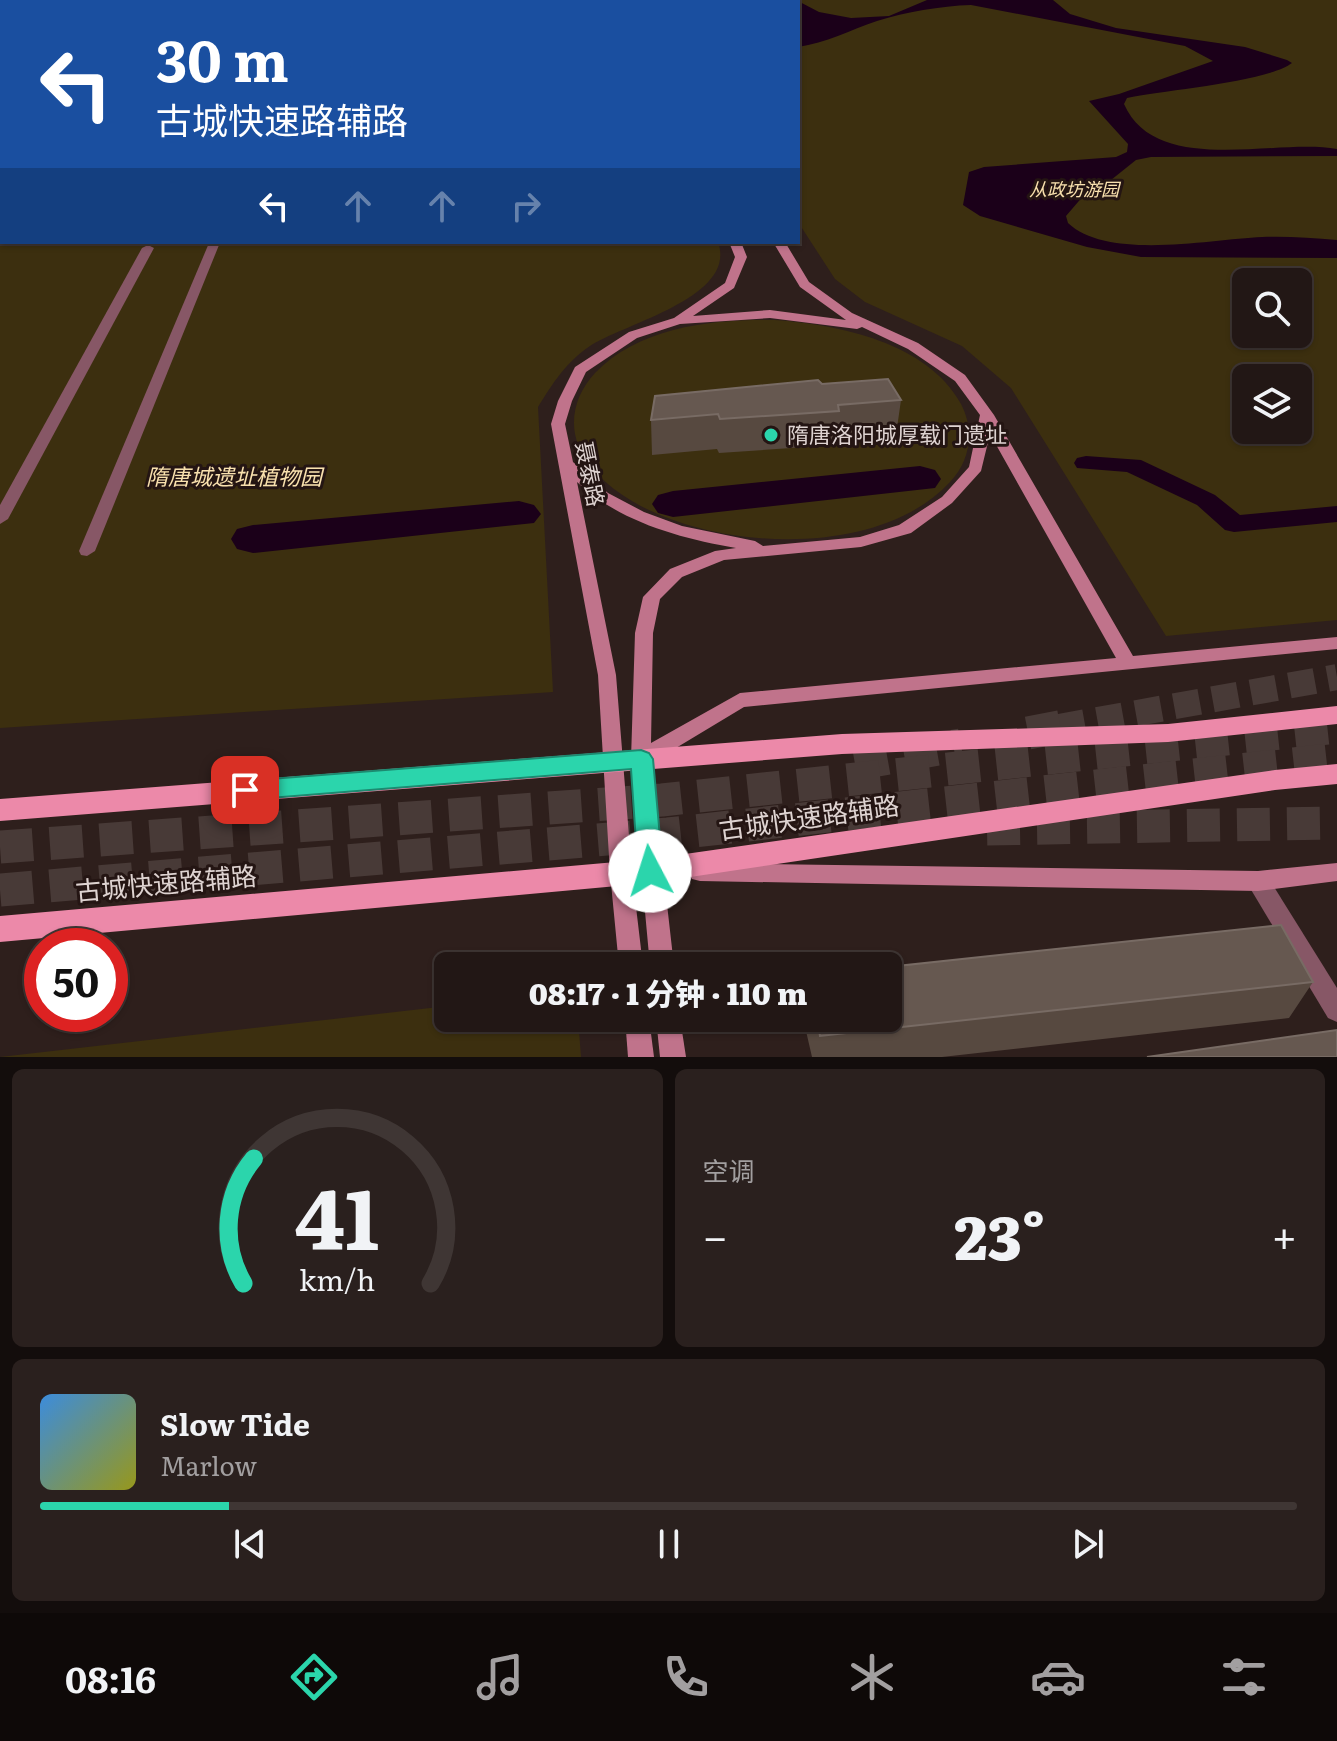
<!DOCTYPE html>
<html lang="zh">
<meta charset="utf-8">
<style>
:root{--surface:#221715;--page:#2a201e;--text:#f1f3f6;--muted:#a29fa0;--line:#3f3634;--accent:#2bd5ac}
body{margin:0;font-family:Literata,"Noto Sans SC",serif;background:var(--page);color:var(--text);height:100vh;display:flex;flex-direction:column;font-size:30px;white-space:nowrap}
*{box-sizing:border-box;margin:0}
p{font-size:26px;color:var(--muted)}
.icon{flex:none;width:44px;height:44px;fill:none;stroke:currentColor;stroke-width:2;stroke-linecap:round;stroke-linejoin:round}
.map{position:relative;height:1057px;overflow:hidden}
.sheet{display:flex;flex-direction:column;gap:12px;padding:12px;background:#130d0c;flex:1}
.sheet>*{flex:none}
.hud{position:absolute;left:0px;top:0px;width:800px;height:244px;box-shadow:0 2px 6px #0004,0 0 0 2px var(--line);background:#1a4fa0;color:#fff;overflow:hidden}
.controls{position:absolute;left:1232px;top:268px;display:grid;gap:16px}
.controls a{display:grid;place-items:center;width:80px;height:80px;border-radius:12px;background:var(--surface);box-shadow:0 2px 6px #0004,0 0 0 2px var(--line);font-size:40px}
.speed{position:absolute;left:24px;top:928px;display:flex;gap:16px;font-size:40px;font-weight:700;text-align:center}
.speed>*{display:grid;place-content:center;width:104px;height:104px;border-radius:50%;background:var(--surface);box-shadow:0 2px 6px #0004,0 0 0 2px var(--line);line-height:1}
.speed .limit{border:12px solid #d22;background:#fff;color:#111}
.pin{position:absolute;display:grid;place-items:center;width:68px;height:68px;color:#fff;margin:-34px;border-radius:16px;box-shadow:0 4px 12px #0006}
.me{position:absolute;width:88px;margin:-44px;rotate:355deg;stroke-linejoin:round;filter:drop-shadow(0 0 6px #0008)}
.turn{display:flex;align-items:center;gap:28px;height:168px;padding:0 24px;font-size:36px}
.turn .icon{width:104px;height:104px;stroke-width:2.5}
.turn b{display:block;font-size:56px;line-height:68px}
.lanes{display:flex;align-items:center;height:76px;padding:0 24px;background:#0003;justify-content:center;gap:40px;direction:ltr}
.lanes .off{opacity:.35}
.big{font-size:60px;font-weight:800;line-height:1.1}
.sheet .tile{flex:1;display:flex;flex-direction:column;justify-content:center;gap:12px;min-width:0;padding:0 28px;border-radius:12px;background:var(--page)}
.sheet .dial{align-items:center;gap:0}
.dial svg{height:208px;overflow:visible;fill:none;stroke:var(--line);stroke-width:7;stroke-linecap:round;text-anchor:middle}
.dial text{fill:var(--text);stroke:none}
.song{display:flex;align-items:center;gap:24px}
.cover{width:96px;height:96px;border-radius:12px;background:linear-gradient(135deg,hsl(210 70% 55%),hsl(60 70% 35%))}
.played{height:8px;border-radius:4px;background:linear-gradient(90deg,var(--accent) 15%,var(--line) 15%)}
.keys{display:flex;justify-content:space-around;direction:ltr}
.heat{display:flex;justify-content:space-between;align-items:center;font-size:44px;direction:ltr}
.sheet .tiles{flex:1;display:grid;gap:12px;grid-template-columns:1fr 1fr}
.tile:last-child{grid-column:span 2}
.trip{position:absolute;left:434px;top:952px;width:468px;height:80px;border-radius:12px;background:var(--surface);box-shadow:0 2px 6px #0004,0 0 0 2px var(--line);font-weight:800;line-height:80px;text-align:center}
.tabs{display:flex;height:128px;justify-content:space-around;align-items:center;background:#0e0908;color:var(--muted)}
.tabs .icon{width:56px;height:56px}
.tabs .on{color:var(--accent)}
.tabs b{font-size:36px;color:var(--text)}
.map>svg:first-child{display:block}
.green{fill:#3c2f0f;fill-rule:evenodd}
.water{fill:#1b0019}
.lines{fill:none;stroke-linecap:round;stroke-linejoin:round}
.canal{fill:#1b0019;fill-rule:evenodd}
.river{fill:#1b0019;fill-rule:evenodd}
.highway-tunnel-far1{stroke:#483a37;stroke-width:26;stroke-dasharray:26 13;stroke-linecap:butt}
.highway-tunnel{stroke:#483a37;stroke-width:33;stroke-dasharray:33 17;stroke-linecap:butt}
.street{fill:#875766;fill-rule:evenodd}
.secondary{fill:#c0738b;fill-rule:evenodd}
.primary{fill:#ec89a9;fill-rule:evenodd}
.wall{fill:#574940}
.building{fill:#665850;stroke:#786b64;stroke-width:2}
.route{fill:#2bd5ac;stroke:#1c8a70;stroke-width:2}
.poi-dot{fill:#2bd5ac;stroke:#241513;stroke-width:3}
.labels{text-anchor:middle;stroke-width:6;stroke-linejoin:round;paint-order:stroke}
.far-park-label{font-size:18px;font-style:italic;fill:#f9e1ae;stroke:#241513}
.poi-label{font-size:22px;fill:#ded3d1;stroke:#241513;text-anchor:start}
.street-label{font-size:22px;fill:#ded3d1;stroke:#241513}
.park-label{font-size:22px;font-style:italic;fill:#f9e1ae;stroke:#241513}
.near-street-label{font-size:26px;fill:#ded3d1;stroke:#241513}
</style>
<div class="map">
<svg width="1337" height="1057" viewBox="0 0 1337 1057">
<rect width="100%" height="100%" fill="#2e1f1c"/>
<g class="green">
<path d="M0 0H610L2 2V242H718C738 297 625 323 590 346 566 362 553 383 538 407L553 692 0 728Z"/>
<path d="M661 0H1337V620L1166 636 1011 388 962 346 865 302 835 279 798 222V2ZM1246 282H1298V334H1246ZM1246 378H1298V430H1246Z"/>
<path d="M775 320C839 325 927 342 961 404 975 431 970 461 950 482 879 559 716 551 632 501 607 486 581 464 575 434 571 412 579 390 595 373 640 326 714 319 775 320Z"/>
<polygon points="448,1006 448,1018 578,1018 581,1057 0,1057"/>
</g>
<path class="water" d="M765 0H796L819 12 851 18 889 16 927 0H1053L1070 14 1116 28 1245 47 1287 60 1292 63C1267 82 1164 90 1127 98L1124 104C1156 177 1275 138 1337 149V156L1151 157 1136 160 1111 180 1090 188 1066 216 1068 223C1108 261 1212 239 1262 237 1287 236 1312 238 1337 240V258L1141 257 1087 247 980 216 963 205 969 172 984 167 1116 157 1127 152 1128 144 1089 101 1119 94 1213 61 1185 46 971 5C940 6 906 12 877 21 850 30 826 43 798 47V2Z"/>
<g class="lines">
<polygon class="canal" points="1086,456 1141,460 1215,495 1240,515 1337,506 1337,522 1234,532 1225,530 1197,505 1127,472 1077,468 1074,463 1077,458"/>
<g class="river">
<polygon points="920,466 935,470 941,479 935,488 673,517 658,513 652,504 658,495 673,491"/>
<polygon points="519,501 534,505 541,514 534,523 253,553 237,549 231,539 237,529 253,525"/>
</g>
<polyline class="highway-tunnel-far1" points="1059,727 1337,677"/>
<g class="highway-tunnel">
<polyline points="1028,733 1070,725"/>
<polyline points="855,764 961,745"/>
<polyline points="987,829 1337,823"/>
<polyline points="0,847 662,800 1337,727"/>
<polyline points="0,890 668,834 1337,759"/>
</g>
<g class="street">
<polygon points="209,243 219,245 95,551 87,556 81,555 79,551"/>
<polygon points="148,245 154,248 8,519 0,524 0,505 142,248"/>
<polygon points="1258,871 1266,874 1337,988 1337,1022 1328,1018 1250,888 1247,881 1250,874"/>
</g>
<g class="secondary">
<polygon points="621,0 627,0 628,2 622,2"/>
<polygon points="642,0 649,0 650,2 643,2"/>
<path d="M729 242H741L747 257 734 288 693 316 770 310 846 320 800 287 773 242H785L809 282 852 313 918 343 965 375 994 415 1133 656 1337 637V649L744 707 651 763 674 966H650L631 759 635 633 643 597 670 569 715 551 736 548C679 538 620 522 577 482L616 675 632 873 643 966H619L610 873 598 675 551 424 558 401 575 367 629 332 674 318 725 283 735 257ZM770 318 857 329 862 327 908 349 955 381 980 415 969 467 942 497 899 525 860 537 763 546 755 541 682 526 644 512 608 493 573 462 565 424 572 401 586 372 637 338 680 324ZM990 434 1116 658 740 693 651 743 653 633 660 599 682 577 724 560 861 547 911 533 952 503 981 471Z"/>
<polygon points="700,863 1258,871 1337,863 1337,881 1258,891 700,881 692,879 689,872 692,865"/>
<polygon points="625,1018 649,1018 654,1057 628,1057"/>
<polygon points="656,1018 680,1018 686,1057 660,1057"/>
</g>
<g class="primary">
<polygon points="1337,706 1337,724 1168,742 842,754 0,821 0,799 842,734 1168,724"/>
<polygon points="1337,764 1337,784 1275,790 650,883 0,942 0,916 650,859 1275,770"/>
</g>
</g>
<g class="wall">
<polygon points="822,384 901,400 896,435 836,440 835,445 719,453 717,449 652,455 651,420"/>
<polygon points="1313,982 1289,1018 942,1057 812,1057 803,1018 888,1018"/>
</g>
<g class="building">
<polygon points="888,379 901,400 838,405 839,411 720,419 718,414 651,420 655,396 818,380 822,384"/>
<polygon points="1281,925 1313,982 820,1036 817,1018 888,1018 888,967"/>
<polygon points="1337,1030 1337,1057 1147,1057"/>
</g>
<polygon class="route" points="641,750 649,753 653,759 663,871 659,879 650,882 642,879 638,871 631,769 245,800 237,797 234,790 237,784 245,781"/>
<circle class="poi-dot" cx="771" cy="435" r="8"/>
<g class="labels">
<g class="far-park-label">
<text x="1074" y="196">从政坊游园</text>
</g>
<g class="poi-label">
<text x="787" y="443">隋唐洛阳城厚载门遗址</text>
</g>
<g class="street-label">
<text transform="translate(590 474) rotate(79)" y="8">聂泰路</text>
</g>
<g class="park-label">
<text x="234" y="485">隋唐城遗址植物园</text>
</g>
<g class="near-street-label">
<text transform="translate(809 818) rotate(-8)" y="9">古城快速路辅路</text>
<text transform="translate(166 884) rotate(-5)" y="9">古城快速路辅路</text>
</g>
</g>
</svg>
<div class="controls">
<a><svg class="icon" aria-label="search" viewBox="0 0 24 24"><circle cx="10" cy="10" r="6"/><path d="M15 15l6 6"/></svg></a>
<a><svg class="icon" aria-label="layers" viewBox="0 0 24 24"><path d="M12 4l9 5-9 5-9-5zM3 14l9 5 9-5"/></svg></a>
</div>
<div class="speed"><div class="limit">50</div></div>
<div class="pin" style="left:245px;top:790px;background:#d93025"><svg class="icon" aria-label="arrive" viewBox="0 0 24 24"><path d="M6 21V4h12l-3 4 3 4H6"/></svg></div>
<svg class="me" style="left:650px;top:871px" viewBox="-20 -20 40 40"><circle r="19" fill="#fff"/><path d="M0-13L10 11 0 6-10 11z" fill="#2bd5ac"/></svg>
<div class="trip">08:17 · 1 分钟 · 110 m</div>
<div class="hud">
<div class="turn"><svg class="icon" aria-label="left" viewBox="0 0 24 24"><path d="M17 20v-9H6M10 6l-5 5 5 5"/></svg><div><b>30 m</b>古城快速路辅路</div></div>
<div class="lanes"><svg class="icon" aria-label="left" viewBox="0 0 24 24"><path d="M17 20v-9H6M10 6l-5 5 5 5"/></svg><svg class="icon off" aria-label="ahead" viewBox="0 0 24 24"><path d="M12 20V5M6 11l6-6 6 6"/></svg><svg class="icon off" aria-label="ahead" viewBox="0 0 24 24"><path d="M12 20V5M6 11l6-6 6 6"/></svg><svg class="icon off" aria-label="right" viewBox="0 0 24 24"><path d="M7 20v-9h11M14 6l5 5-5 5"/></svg></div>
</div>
</div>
<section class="sheet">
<div class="tiles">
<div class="tile dial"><svg viewBox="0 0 100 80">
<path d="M14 69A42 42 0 1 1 86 69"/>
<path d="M14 69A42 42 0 0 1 18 21" stroke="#2bd5ac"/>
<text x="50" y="56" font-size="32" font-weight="700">41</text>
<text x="50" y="72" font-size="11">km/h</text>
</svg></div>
<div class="tile"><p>空调</p>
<div class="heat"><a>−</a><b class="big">23°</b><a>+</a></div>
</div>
<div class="tile">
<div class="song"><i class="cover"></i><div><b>Slow Tide</b><p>Marlow</p></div></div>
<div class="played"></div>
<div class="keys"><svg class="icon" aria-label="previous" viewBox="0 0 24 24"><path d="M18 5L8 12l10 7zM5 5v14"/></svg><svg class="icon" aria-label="pause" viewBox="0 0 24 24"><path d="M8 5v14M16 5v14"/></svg><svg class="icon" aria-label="next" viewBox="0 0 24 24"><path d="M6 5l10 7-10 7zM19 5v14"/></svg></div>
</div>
</div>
</section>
<nav class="tabs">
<b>08:16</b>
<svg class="icon on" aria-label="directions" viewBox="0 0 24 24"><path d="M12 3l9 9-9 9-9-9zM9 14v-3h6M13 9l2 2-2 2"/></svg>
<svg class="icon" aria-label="music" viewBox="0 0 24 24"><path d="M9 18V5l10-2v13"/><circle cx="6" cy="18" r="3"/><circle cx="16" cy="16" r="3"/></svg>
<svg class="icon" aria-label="phone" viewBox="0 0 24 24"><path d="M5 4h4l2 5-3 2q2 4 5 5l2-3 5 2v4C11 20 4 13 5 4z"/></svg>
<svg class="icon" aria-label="climate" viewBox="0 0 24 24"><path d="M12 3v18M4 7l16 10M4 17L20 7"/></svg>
<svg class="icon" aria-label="car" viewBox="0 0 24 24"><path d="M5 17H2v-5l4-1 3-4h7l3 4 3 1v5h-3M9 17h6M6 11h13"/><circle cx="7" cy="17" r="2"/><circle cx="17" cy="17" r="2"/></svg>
<svg class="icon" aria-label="filters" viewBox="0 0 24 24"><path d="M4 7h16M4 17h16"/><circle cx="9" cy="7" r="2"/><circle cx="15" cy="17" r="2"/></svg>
</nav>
